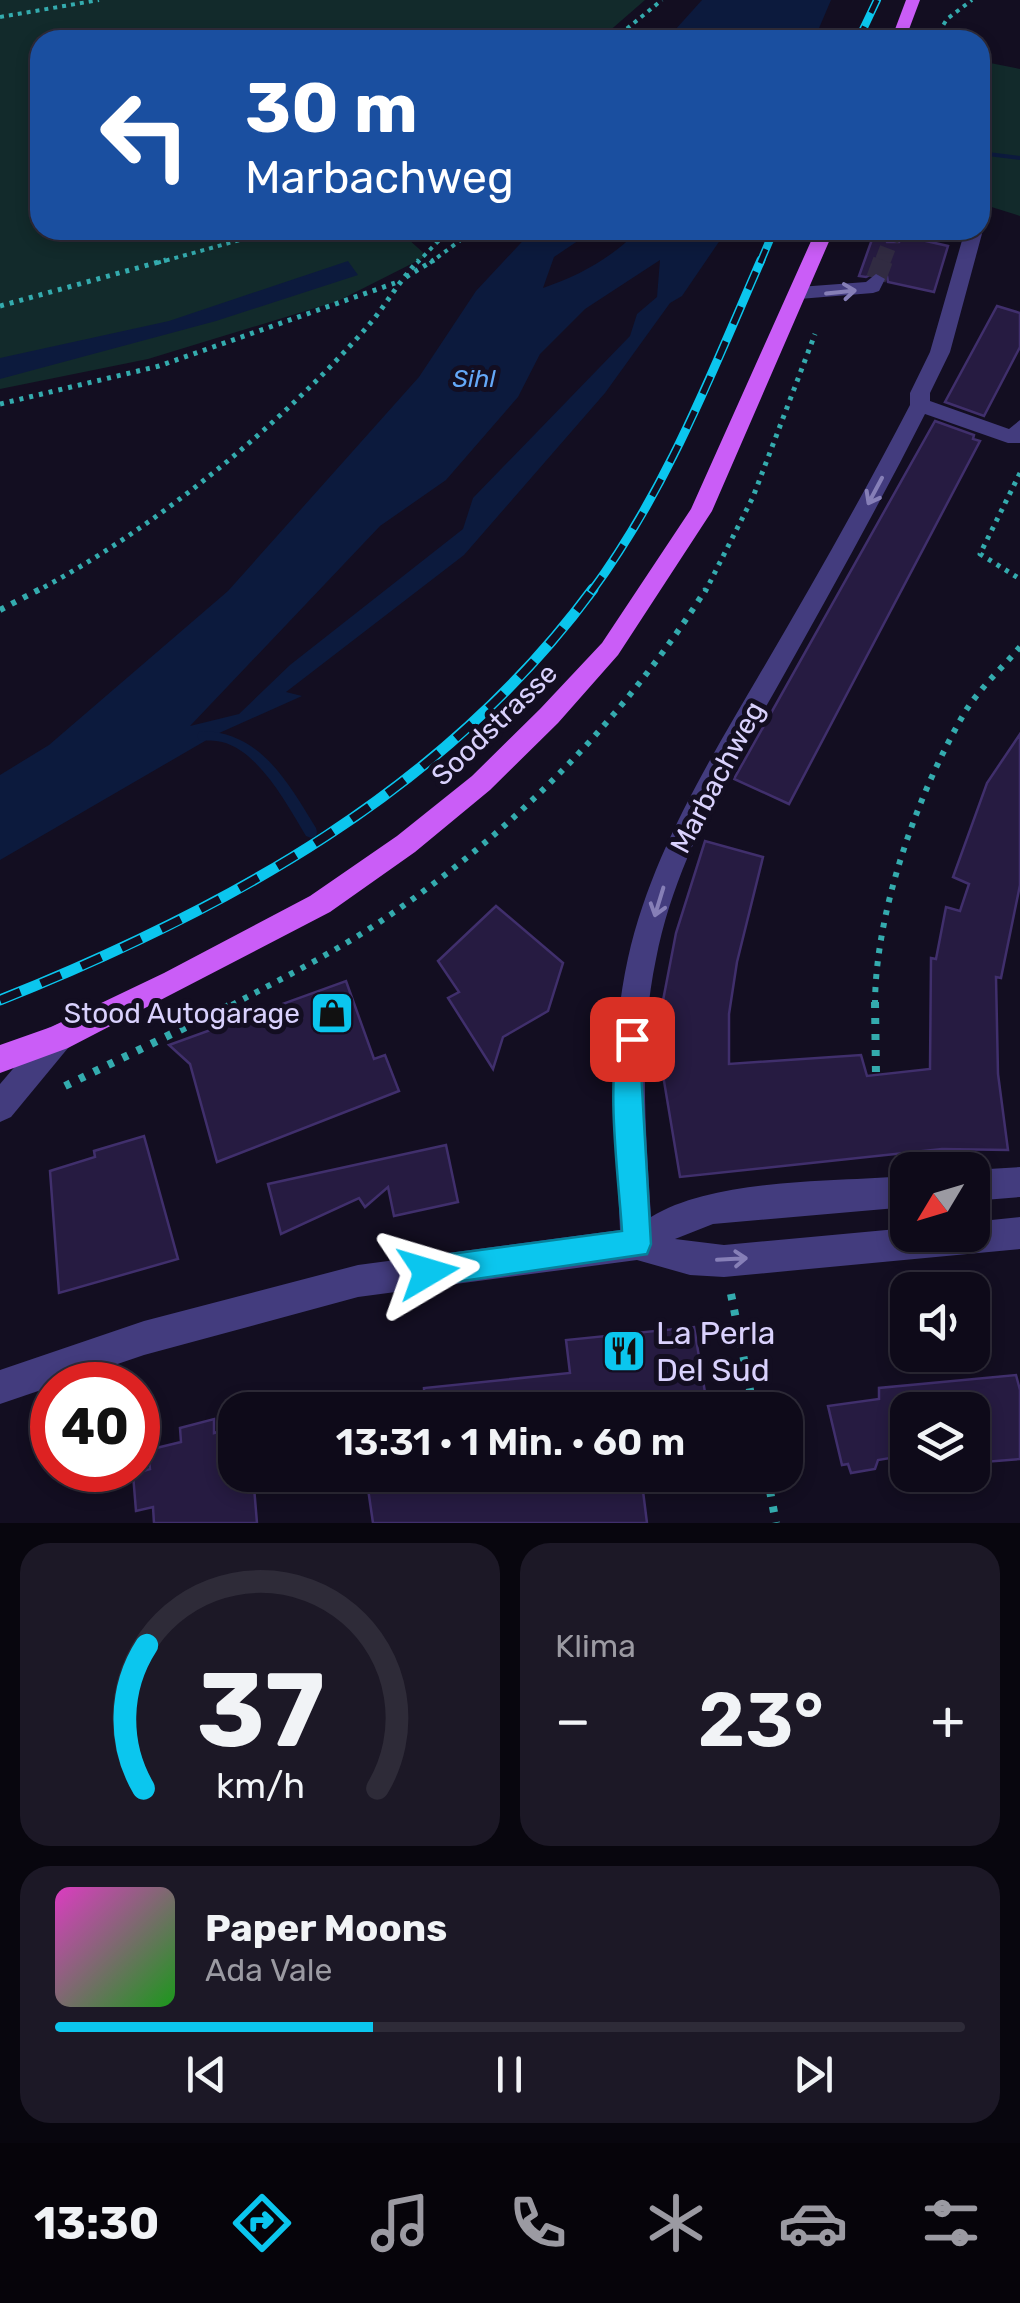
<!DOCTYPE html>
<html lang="de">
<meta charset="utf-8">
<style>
:root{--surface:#0e0a19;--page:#1c1826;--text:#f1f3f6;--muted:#9b9aa2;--line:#2e2b38;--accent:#0bc6ee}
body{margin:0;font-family:Rubik,sans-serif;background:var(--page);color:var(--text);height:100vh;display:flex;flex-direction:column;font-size:38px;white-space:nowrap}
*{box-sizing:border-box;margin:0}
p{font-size:32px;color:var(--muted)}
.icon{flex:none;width:55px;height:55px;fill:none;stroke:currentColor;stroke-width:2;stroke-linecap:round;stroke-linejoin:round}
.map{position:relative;height:1523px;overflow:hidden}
.sheet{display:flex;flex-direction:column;gap:20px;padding:20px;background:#08060e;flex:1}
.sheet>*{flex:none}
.hud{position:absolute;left:30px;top:30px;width:960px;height:210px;border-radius:30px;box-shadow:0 5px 15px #0003,0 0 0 2px var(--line);background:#1a4fa0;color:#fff;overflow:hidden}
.needle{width:65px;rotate:232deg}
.buttons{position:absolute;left:890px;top:1152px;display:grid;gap:20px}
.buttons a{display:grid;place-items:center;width:100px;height:100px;border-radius:20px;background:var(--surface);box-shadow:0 5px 15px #0003,0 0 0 2px var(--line);font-size:50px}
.speed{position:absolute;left:30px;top:1362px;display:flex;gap:20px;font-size:50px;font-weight:700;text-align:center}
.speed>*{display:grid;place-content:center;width:130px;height:130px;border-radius:50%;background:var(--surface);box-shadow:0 5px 15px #0003,0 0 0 2px var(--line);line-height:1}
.speed .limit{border:15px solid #d22;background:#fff;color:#111}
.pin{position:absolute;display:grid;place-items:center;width:85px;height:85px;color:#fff;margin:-42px;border-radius:20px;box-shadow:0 5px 15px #0006}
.me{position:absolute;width:110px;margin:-55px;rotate:83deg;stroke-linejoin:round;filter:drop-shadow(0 0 8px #0008)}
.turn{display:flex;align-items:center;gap:35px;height:210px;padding:0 50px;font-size:45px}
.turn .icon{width:130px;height:130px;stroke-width:2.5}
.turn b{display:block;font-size:70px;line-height:85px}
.big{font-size:75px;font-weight:600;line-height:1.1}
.sheet .tile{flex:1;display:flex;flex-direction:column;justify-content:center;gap:15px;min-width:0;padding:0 35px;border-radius:30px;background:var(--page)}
.sheet .dial{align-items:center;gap:0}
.dial svg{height:260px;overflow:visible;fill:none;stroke:var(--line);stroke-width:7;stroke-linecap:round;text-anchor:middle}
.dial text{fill:var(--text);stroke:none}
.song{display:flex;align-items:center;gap:30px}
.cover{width:120px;height:120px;border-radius:15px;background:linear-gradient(135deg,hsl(310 70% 55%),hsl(120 70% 35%))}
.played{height:10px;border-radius:5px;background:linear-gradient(90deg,var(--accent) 35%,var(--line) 35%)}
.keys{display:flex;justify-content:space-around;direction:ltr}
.heat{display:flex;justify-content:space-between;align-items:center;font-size:55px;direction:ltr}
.sheet .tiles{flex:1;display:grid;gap:20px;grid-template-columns:1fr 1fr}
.tile:last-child{grid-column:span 2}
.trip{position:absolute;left:218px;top:1392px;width:585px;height:100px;border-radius:30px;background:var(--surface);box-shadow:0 5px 15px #0003,0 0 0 2px var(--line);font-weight:600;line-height:100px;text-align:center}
.tabs{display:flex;height:160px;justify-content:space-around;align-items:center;background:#06040a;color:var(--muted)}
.tabs .icon{width:70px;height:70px}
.tabs .current{color:var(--accent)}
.tabs b{font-size:45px;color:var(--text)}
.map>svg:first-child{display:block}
.green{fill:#122a2b}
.water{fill:#0c1a3d;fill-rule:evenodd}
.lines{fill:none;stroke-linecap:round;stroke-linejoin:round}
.stream{fill:#0c1a3d;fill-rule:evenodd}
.building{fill:#261b41;stroke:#402f6c;stroke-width:2.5}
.minor-tunnel-far1{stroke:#312b42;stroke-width:16;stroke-dasharray:16 8;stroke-linecap:butt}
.minor-tunnel{stroke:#312b42;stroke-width:20;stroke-dasharray:20 10;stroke-linecap:butt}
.path-far3{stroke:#34abae;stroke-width:4;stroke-dasharray:4 5;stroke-linecap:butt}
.path-far2{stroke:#34abae;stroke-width:5;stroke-dasharray:4 6;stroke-linecap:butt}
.path-far1{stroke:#34abae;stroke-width:6;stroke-dasharray:5 8;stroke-linecap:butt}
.path{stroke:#34abae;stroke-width:8;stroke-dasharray:6 10;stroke-linecap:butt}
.minor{fill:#433c7e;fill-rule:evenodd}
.major{fill:#ca5df7;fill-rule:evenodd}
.rail-far2-casing{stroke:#0bc6ee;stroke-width:8}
.rail-far1-casing{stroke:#0bc6ee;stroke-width:9}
.rail-casing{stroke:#0bc6ee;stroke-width:11}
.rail-far2{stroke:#130e21;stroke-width:5;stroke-dasharray:15;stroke-linecap:butt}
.rail-far1{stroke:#130e21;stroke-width:6;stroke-dasharray:19;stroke-linecap:butt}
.rail{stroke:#130e21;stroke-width:8;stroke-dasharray:22;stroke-linecap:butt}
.oneway{stroke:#867fb7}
.route{fill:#0bc6ee;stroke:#07819b;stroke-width:2.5}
.labels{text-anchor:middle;stroke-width:10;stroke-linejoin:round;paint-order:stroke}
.far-water-label{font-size:25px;font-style:italic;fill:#64a8f8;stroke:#130e21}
.street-label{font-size:28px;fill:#d9d1fd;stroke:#130e21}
.poi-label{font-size:28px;fill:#d9d1fd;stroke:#130e21;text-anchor:end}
.near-poi-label{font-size:32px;fill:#d9d1fd;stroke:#130e21;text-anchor:start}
</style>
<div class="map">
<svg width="1020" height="1523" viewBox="0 0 1020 1523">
<rect width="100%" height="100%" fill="#130e21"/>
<g class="green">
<polygon points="0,0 645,0 599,40 40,40 40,230 398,230 427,256 338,301 148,359 0,389"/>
<polygon points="980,61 1020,69 1020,216 985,205 980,195"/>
</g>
<g class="water">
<polygon points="702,0 831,0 814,40 666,40"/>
<path d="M533 230H594L554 257 543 288C581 275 611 258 639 230H727L682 296 670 303 605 393 464 555 286 692 302 696 217 734 0 860V775L49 745 228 591 419 377 476 291ZM660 260 657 297 637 314 630 336 473 498 463 529 290 665 239 714 190 726 380 526 446 480 518 397 540 354 585 309Z"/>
<polygon points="348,261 358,275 216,321 0,379 0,358 169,321"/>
</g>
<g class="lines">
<g class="stream">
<polygon points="980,151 1020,156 1020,160 980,155"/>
<path d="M203 731C262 733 288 783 316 828L317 832 316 836 311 838 306 836C288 806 259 751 222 742 215 740 206 741 199 740L197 736 199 732Z"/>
</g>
</g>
<g class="building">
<polygon points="875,231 882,232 887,242 899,242 904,236 948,246 934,292 888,282 887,276 878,271 866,277 859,276"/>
<polygon points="997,306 1020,313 1020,347 984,416 945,402"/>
<polygon points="935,421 974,435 973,439 980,441 789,804 734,779"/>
<polygon points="1020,734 1020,885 1001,978 996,977 998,1074 1008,1150 942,1149 680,1177 659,1051 661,1011 676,933 705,841 763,857 737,962 729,1014 729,1064 861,1055 867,1076 930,1069 931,958 936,959 946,907 960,911 969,884 953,877 987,783"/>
<polygon points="496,906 563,963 548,1011 503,1037 493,1069 448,998 459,992 438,961"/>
<polygon points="346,981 374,1059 385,1055 399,1091 217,1162 190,1064 169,1045"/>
<polygon points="144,1136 178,1259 59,1293 50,1171 95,1157 94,1151"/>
<polygon points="446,1145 458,1202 394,1216 388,1187 365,1207 359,1198 281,1234 268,1184"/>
<polygon points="694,1327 708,1410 425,1410 424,1388 570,1373 566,1340"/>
<polygon points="1016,1375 1020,1390 1020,1459 972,1463 972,1410 908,1410 908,1455 878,1460 875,1469 851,1473 848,1464 842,1465 828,1406 879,1399 879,1388"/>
<polygon points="214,1419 214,1433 235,1427 235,1475 253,1475 257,1523 154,1523 153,1507 136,1511 133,1474 150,1469 148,1450 181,1442 180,1428"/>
<polygon points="366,1475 641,1475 647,1523 373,1523"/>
</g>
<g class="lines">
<polyline class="minor-tunnel-far1" points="882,263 893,234"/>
<polyline class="minor-tunnel" points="876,279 883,260"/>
<g class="path-far3">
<polyline points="0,17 99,0"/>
<polyline points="613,40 662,0"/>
<polyline points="934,40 947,19 972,0"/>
<polyline points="157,263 276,230"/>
<polyline points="417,263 449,230"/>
<polyline points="430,263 474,230"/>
</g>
<g class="path-far2">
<polyline points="406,277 434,260"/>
<polyline points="0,306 166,260"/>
<polyline points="0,404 159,366 395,283"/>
<polyline points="1020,473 980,554 1020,579"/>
<path d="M35 592C152 531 281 425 368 326 386 305 399 281 419 260"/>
<polyline points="705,592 753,497 815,334"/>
</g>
<g class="path-far1">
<polyline points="0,610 40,589"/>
<path d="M232 1005C283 978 337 951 384 919 513 832 623 720 706 589"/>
<path d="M875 1005C875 912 918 792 965 712 979 689 1002 668 1020 647"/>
</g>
<g class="path">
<polyline points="875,1002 876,1075"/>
<polyline points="65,1086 237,1002"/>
<polyline points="731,1294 754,1410"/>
<polyline points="767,1475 776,1523"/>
</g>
<g class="minor">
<path d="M980 226 983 230 950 352 930 393V401L1009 429 1020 420V443H1008L925 414C878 507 827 598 776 689 727 775 675 861 656 959 638 1044 646 1131 651 1217 715 1178 832 1182 908 1176V1207L713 1224 675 1239 724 1245 908 1228V1235H972V1222L1020 1217V1249L724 1277 690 1275 637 1260 358 1297 144 1355 0 1404V1370L144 1321 358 1265 620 1230C616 1140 608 1048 628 958 651 856 706 766 758 677 811 587 862 497 910 405V393L930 352 965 230H980Z"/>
<polygon points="885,230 903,230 899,238 887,238"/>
<polygon points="876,274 885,279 879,291 873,293 799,299 790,293 799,287 866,282"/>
<polygon points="58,1024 68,1028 72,1038 68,1048 11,1117 0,1122 0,1084 48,1028"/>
<polygon points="1020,1167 1020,1197 972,1201 972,1170"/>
</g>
<g class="major">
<polygon points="906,0 920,0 905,40 891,40"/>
<polygon points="816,230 834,230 712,511 618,655 558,723 490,790 415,852 330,912 68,1048 0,1073 0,1045 51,1027 164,973 310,896 397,836 472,776 540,709 602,643 691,509"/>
</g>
<g class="rail-far2-casing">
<g id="rail-far2">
<polyline points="858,40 877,0"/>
<polyline points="760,263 774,230"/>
</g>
</g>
<g class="rail-far1-casing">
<path id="rail-far1" d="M591 592C666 491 711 374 761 260"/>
</g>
<g class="rail-casing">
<path id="rail" d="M0 1000C228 909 445 790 593 589"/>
</g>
<use href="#rail-far2" class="rail-far2"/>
<use href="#rail-far1" class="rail-far1"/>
<use href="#rail" class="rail"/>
</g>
<defs><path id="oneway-shaft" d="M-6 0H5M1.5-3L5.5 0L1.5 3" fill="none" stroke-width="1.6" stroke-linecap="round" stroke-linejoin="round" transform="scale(2.5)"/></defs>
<g class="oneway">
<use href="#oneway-shaft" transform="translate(841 292) rotate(-6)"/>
<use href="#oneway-shaft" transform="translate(875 491) rotate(118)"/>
<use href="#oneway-shaft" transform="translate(659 902) rotate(107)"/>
<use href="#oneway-shaft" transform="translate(732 1259) rotate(-3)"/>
</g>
<path class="route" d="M632 1027 641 1030 645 1039 641 1070 651 1244 647 1254 428 1286 417 1282 413 1272 417 1261 428 1257 622 1231C619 1181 604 1073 622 1030Z"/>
<defs>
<g id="shop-square" transform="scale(2.25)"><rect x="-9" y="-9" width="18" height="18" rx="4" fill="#0bc6ee" stroke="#130e21"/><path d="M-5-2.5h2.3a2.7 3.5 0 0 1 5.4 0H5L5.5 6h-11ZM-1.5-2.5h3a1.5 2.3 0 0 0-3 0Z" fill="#111"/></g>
<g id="restaurant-square" transform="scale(2.25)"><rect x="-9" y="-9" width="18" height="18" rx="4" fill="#0bc6ee" stroke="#130e21"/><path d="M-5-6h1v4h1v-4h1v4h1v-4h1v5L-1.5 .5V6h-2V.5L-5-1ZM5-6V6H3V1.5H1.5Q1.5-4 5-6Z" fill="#111"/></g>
</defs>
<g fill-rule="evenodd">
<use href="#shop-square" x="332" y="1013"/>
<use href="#restaurant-square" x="624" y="1351"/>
</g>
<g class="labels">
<g class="far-water-label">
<text x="474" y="387">Sihl</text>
</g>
<g class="street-label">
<text transform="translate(494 724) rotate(-44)" y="10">Soodstrasse</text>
<text transform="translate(717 777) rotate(-62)" y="10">Marbachweg</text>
</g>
<g class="poi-label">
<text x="300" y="1023">Stood Autogarage</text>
</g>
<g class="near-poi-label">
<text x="656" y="1344">La Perla<tspan x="656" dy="37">Del Sud</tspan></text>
</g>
</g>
</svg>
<div class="buttons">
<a><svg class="needle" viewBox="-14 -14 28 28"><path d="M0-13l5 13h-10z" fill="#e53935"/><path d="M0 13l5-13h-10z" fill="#9b9aa2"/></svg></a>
<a><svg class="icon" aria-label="sound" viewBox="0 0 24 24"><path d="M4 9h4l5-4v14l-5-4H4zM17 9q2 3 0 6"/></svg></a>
<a><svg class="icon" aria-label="layers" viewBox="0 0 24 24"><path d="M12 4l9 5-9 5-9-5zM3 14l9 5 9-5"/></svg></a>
</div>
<div class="speed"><div class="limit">40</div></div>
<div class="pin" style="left:632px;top:1039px;background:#d93025"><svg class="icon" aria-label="arrive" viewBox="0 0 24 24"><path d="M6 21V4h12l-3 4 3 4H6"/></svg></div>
<svg class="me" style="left:428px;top:1272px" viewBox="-20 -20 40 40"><path d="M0-17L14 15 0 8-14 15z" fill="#0bc6ee" stroke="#fff" stroke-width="4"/></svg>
<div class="trip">13:31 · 1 Min. · 60 m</div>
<div class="hud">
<div class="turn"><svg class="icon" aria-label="left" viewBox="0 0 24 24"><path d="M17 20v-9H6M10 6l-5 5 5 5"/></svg><div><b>30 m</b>Marbachweg</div></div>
</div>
</div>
<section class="sheet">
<div class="tiles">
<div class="tile dial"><svg viewBox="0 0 100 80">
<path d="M14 69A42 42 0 1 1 86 69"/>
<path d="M14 69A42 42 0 0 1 15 25" stroke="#0bc6ee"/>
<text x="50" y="56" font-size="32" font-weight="700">37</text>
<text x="50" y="72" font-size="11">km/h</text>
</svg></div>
<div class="tile"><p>Klima</p>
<div class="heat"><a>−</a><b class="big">23°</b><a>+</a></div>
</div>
<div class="tile">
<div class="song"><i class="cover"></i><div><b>Paper Moons</b><p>Ada Vale</p></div></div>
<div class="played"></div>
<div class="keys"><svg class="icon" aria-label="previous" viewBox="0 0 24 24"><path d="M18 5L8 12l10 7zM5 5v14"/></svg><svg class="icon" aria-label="pause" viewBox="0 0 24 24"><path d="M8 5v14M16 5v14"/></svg><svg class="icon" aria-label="next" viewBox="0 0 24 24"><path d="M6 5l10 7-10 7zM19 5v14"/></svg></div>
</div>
</div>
</section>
<nav class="tabs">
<b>13:30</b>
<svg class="icon current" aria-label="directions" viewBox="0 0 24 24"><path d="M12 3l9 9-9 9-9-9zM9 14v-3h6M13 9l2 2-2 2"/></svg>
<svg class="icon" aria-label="music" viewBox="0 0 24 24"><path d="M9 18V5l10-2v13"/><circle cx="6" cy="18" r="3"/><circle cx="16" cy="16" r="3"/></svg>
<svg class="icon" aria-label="phone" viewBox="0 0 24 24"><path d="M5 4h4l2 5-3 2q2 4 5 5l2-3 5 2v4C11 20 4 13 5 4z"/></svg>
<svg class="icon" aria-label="climate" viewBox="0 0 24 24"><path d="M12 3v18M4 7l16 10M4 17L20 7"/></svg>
<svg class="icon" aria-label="car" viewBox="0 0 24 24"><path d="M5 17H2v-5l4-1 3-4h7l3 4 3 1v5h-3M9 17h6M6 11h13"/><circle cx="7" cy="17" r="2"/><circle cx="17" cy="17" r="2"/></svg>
<svg class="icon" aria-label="filters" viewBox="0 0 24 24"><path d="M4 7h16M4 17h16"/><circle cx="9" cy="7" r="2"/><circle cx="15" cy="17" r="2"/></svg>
</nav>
